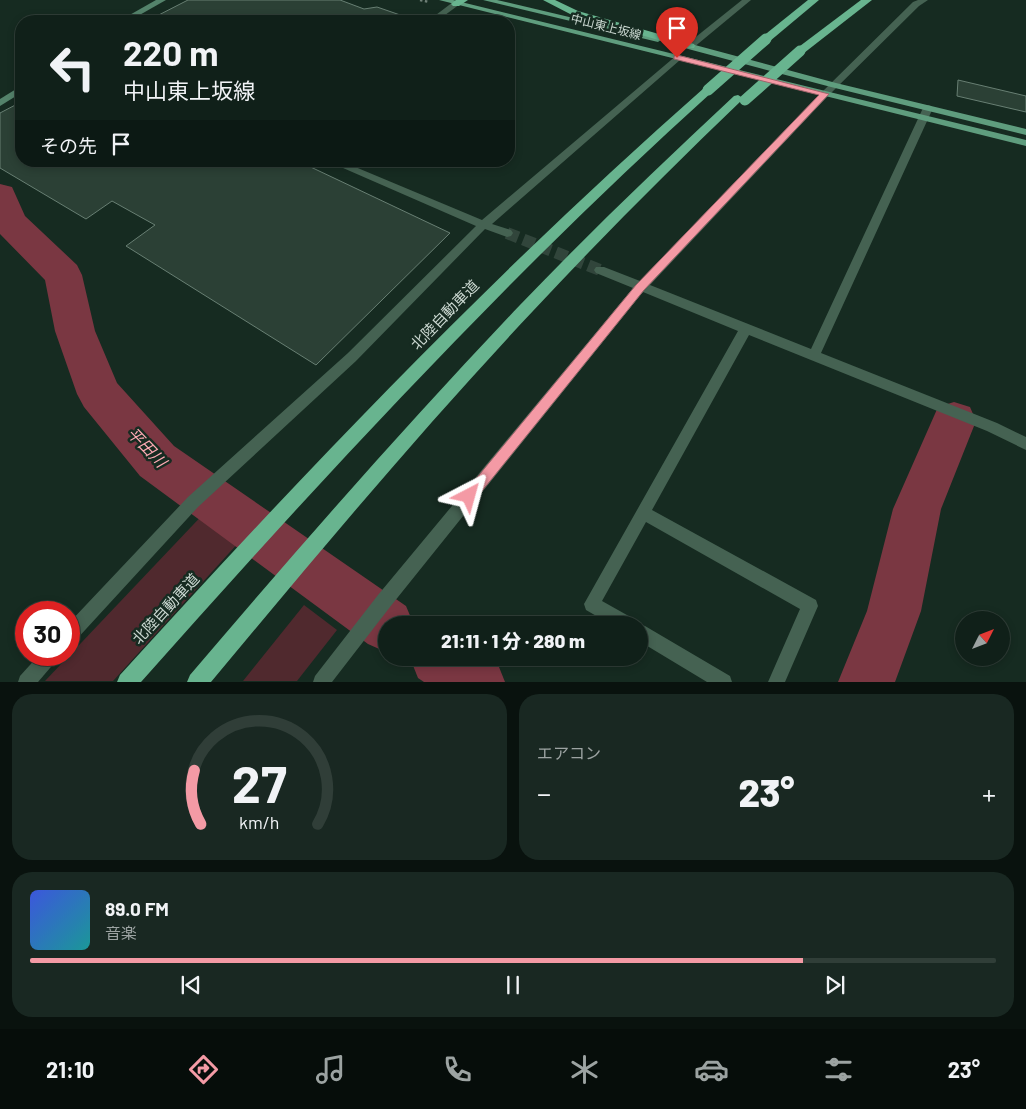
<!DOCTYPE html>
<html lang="ja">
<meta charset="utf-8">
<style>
:root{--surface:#102019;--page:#192822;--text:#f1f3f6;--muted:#9ca3a2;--line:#303e38;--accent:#f49aa5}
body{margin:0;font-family:Barlow,"Noto Sans JP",sans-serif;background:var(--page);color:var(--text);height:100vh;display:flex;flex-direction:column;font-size:19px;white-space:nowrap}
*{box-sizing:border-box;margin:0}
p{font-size:16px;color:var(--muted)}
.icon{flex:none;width:28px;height:28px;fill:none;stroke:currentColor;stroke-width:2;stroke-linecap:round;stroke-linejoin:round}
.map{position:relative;height:682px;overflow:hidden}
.side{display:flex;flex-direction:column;gap:12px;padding:12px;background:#09120e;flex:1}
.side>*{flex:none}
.hud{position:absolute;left:15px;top:15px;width:500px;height:152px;border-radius:20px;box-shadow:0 2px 8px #0003,0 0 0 1px var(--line);background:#102019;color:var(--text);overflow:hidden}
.needle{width:32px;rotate:48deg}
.tools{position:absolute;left:955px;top:611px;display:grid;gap:10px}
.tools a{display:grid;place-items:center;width:55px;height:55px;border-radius:50%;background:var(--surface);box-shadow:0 2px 8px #0003,0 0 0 1px var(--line);font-size:25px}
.speed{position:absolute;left:15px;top:601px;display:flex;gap:10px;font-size:25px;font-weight:700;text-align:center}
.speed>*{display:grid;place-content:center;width:65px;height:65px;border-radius:50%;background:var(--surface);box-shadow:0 2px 8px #0003,0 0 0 1px var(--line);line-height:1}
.speed .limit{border:8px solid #d22;background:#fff;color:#111}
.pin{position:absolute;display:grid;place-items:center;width:42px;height:42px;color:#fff;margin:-51px -21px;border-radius:50% 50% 50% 0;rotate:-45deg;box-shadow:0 0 5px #0007}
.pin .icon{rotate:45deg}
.me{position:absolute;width:55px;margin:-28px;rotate:39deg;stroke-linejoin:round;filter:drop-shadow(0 0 4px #0008)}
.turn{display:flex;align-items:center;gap:18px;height:105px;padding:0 25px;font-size:22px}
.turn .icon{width:65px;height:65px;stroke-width:2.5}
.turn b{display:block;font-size:35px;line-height:42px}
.then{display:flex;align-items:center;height:48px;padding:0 25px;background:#0003;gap:10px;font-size:19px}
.big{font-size:38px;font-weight:800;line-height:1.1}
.side .tile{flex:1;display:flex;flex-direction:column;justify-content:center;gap:8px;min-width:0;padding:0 18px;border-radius:20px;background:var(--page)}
.side .dial{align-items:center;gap:0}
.dial svg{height:130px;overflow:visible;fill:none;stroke:var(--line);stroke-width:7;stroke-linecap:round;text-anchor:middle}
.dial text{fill:var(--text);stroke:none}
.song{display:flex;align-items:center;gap:15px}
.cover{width:60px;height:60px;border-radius:8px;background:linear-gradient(135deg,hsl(230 70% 55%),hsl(180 70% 35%))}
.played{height:5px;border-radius:2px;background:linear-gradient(90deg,var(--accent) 80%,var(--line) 80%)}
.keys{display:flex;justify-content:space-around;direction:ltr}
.heat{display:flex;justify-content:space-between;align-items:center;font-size:28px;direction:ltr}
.side .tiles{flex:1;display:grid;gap:12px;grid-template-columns:1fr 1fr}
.tile:last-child{grid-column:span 2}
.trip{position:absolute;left:378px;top:616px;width:270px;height:50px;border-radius:25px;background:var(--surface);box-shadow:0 2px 8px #0003,0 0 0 1px var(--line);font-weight:800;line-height:50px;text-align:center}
.tabs{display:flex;height:80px;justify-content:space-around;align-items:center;background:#060d0a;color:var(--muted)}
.tabs .icon{width:35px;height:35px}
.tabs .on{color:var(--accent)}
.tabs b{font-size:22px;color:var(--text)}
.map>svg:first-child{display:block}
.green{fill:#50292e}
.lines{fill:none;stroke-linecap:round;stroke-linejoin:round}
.river{fill:#7a3742;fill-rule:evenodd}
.building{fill:#2b4035;stroke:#687f73}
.street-tunnel{stroke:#31453b;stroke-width:12;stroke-dasharray:12 5.5;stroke-linecap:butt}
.path{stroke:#708178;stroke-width:2.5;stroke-dasharray:2.5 2.5;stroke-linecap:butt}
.street{fill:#456252;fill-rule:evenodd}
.secondary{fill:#54836b;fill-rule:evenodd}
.primary{fill:#5f9d7e;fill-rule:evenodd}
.highway{fill:#68b48f;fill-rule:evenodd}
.highway-bridge{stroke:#68b48f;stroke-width:11}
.route{fill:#f49aa5;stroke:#9f646b}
.labels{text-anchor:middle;stroke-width:5;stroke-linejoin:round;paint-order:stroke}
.far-street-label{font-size:12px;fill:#cbd8d1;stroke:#162b21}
.street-label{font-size:15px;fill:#cbd8d1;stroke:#162b21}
.water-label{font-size:16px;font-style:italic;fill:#ffabb5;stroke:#162b21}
</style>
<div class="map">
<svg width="1026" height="682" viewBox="0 0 1026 682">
<rect width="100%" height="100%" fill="#162b21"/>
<g class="green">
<polygon points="210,507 249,531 113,681 45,681"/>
<polygon points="304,605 337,630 297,681 243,681"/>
</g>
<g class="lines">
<g class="river">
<polygon points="0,184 12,187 25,216 77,265 82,275 95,331 117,383 174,446 406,606 414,625 386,625 386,652 368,644 140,476 84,407 77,394 55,331 45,280 0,234"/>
<polygon points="954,402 970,407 976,421 941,509 921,611 895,682 838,682 867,611 893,509 938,407"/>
<polygon points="410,658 490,658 497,662 505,682 424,682 418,678"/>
</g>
</g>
<g class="building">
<polygon points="188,0 340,0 364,9 377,7 406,17 400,21 147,21"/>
<polygon points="958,80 1026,96 1026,112 957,96"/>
<polygon points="21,102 21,161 298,161 450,233 316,365 126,246 155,225 112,201 86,219 0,168 0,113"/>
</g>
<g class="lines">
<polyline class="street-tunnel" points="507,233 600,270"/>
<polyline class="path" points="420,0 429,2"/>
<g class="street">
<polygon points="742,0 751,0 693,48 687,48 687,44"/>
<polygon points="918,0 928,0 919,6 828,96 650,285 811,349 923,108 928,105 931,106 933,108 821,353 997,423 1026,437 1026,450 987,431 749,335 652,510 816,600 818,606 785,682 768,682 800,609 646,522 602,601 634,619 636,625 639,624 645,626 730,676 732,682 707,682 639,641 639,625 612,625 586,610 584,604 738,331 643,292 390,607 332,682 313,682 315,676 378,595 633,288 596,273 594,270 596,267 604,267 640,281 822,92 913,2"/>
<polygon points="453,2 460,4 437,21 428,21"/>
<polygon points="677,55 680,56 680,60 492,224 511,230 513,233 511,236 507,237 485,229 356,361 198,507 75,641 69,643 69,623 188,497 348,353 476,226 327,161 341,161 482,220"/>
<polygon points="39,655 58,655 56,661 38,682 18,682 20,676"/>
</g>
<g class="secondary">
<polygon points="156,0 166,0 129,21 119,21"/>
<polygon points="21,86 21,93 0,106 0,99"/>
</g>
<g class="primary">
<polygon points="439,0 453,0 1026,140 1026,146"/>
<polygon points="483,0 497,0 662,39 658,42"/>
<polygon points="680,41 836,83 1026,129 1026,135 831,87 677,46 676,44"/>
</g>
<g class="highway">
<polygon points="456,0 468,0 459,6 453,6 451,4"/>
<polygon points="543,0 555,0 578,11 694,44 695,46 694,48 686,48 572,15"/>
<polygon points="808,0 819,0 770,41 762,41 762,37"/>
<polygon points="861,0 872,0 804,53 796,53 796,49"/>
<path d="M708 87 713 90 712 92C509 275 323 477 141 682H117L120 675C305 471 497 270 704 88Z"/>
<path d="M738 95 743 98 742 100C670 169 600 239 533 311 421 430 316 556 211 682H187L190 675C297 549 406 425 520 305 589 233 661 164 734 96Z"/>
</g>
<g class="highway-bridge">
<polyline points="708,90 766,39"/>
<polyline points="745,100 800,51"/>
</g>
</g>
<polygon class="route" points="677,55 829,94 644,290 474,501 469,503 465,501 463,496 465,492 636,285 819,95 674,59 674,56"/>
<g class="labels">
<g class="far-street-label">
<text transform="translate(606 27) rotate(14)" y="4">中山東上坂線</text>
</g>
<g class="street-label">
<text transform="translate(445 315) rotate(-46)" y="5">北陸自動車道</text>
<text transform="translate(166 609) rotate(-47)" y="5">北陸自動車道</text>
</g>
<g class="water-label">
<text transform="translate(147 447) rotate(46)" y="6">平田川</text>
</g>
</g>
</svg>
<div class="tools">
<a><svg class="needle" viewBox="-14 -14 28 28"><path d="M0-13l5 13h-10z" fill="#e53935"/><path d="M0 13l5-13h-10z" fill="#9ca3a2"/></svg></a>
</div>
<div class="speed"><div class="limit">30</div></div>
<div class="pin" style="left:677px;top:58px;background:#d93025"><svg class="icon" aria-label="arrive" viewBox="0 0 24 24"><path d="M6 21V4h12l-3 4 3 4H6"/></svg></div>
<svg class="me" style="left:469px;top:496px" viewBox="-20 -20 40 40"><path d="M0-17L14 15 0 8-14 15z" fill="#f49aa5" stroke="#fff" stroke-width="4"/></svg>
<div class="trip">21:11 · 1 分 · 280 m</div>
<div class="hud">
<div class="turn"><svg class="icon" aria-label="left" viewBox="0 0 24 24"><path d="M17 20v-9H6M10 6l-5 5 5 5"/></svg><div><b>220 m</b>中山東上坂線</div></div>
<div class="then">その先<svg class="icon" aria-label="arrive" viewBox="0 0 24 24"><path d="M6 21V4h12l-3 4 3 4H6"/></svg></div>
</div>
</div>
<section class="side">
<div class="tiles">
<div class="tile dial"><svg viewBox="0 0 100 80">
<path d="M14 69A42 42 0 1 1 86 69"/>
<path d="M14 69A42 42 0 0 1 10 36" stroke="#f49aa5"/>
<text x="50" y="56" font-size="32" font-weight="700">27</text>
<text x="50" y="72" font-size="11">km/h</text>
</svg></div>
<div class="tile"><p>エアコン</p>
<div class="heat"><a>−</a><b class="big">23°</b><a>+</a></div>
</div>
<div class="tile">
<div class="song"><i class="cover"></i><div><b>89.0 FM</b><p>音楽</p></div></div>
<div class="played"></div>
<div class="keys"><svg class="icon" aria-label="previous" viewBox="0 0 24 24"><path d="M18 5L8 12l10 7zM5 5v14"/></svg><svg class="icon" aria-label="pause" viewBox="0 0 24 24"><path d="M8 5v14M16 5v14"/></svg><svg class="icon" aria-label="next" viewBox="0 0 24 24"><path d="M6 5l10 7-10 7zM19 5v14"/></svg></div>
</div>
</div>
</section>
<nav class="tabs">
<b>21:10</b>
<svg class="icon on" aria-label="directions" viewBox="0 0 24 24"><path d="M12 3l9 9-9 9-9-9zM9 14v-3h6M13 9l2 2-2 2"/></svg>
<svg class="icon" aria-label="music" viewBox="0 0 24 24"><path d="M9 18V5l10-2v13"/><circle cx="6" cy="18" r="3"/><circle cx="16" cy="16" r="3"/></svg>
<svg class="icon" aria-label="phone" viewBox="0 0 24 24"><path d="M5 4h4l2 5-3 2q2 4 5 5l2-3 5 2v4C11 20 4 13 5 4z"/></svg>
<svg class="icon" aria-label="climate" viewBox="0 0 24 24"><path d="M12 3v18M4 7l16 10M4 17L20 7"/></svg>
<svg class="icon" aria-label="car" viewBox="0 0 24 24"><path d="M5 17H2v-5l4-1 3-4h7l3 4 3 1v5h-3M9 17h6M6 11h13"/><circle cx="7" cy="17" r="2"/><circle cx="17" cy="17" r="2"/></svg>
<svg class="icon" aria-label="filters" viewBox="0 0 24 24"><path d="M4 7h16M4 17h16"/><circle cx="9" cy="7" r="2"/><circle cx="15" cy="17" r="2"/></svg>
<b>23°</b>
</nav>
